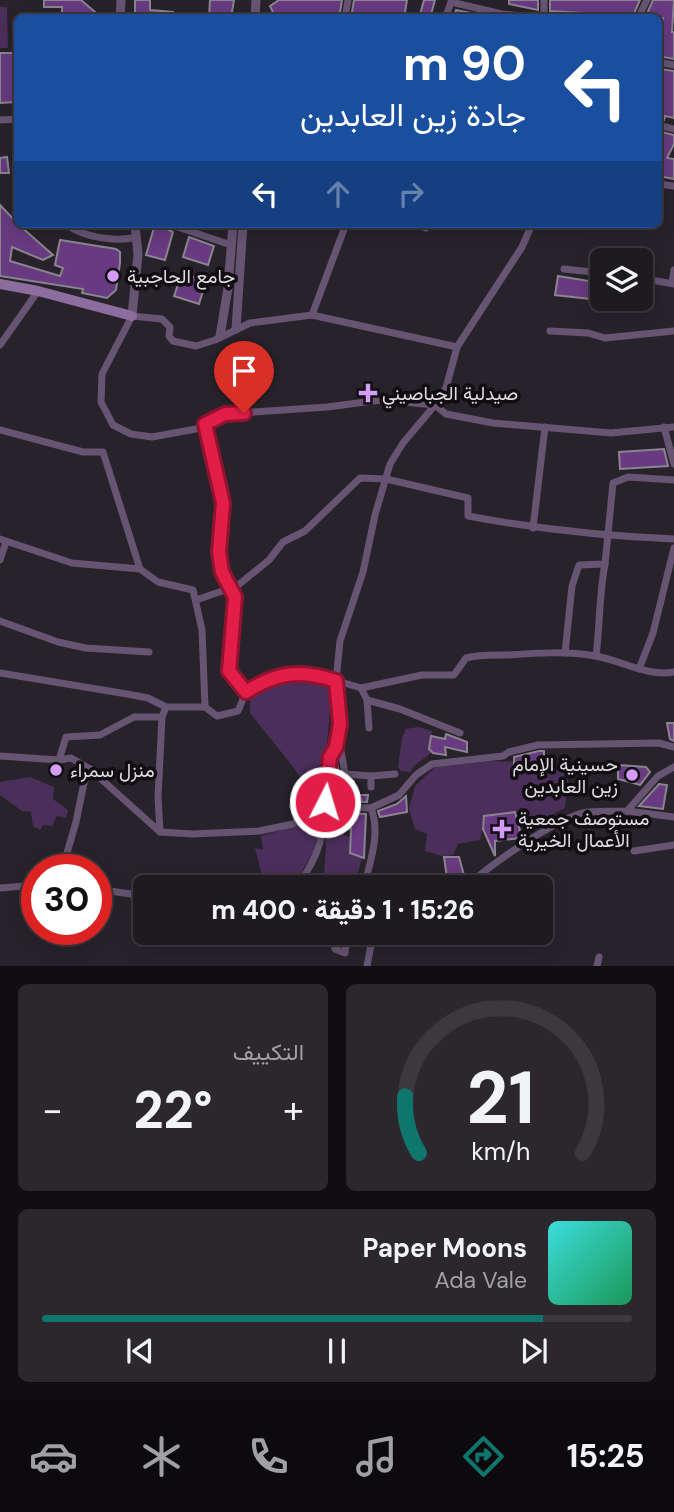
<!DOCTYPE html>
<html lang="ar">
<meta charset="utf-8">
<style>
:root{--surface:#1e1a20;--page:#2b272d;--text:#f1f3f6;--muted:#a1a1a5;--line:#3c383e;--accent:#0f766e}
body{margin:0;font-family:"DM Sans",Vazirmatn,sans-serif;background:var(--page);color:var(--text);direction:rtl;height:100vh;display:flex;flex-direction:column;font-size:26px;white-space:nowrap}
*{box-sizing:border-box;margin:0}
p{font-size:23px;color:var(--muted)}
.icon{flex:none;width:38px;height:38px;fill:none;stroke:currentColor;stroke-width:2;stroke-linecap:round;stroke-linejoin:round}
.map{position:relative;height:966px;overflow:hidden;direction:ltr}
.sheet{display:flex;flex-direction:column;gap:18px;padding:18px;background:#100e12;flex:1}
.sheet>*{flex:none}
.top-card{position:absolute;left:14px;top:14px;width:648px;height:214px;border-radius:10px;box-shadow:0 4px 18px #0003,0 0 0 2px var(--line);direction:rtl;background:#1a4fa0;color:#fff;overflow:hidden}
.buttons{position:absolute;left:590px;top:248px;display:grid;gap:14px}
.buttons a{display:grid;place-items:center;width:63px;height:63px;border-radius:10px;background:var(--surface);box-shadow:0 4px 18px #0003,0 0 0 2px var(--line);font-size:35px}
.speed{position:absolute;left:21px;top:854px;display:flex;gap:14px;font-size:35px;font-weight:700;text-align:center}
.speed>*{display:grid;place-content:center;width:91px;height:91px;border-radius:50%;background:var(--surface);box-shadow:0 4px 18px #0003,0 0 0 2px var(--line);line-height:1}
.speed .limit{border:10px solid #d22;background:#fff;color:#111}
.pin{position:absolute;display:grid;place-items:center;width:60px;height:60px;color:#fff;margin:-72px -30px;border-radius:50% 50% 50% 0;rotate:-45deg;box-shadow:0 0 7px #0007}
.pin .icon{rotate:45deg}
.me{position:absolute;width:77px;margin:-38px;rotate:5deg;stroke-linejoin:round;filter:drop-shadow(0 0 5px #0008)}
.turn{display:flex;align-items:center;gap:24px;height:147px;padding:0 21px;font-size:32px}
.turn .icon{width:91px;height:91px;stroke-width:2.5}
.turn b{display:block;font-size:49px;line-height:60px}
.lanes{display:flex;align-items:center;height:66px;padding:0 21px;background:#0003;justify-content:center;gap:35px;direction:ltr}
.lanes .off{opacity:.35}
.big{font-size:52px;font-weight:800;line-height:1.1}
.sheet .card{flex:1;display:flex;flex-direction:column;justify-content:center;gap:10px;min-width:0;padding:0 24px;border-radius:10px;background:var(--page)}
.sheet .dial{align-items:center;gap:0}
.dial svg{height:182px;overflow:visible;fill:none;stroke:var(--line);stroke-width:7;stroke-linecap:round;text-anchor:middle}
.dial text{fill:var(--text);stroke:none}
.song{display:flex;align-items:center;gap:21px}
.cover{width:84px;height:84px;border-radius:10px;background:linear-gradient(135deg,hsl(180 70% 55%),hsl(150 70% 35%))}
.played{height:7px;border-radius:4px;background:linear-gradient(90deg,var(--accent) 85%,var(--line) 85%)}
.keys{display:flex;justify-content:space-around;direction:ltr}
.heat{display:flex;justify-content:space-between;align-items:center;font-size:38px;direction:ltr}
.sheet .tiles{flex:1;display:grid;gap:18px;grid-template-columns:1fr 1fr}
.card:last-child{grid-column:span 2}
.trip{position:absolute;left:133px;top:875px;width:420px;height:70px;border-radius:10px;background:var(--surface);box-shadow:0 4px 18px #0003,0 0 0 2px var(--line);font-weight:800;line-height:70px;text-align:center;direction:rtl}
.tab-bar{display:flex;height:112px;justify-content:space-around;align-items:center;background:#0c0a0d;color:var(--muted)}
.tab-bar .icon{width:49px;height:49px}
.tab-bar .selected{color:var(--accent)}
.tab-bar b{font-size:32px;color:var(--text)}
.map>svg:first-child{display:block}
.green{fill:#4b2f5b}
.building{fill:#683a81;stroke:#8a848e;stroke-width:2}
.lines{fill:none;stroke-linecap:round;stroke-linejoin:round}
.minor{stroke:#675473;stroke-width:7}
.tertiary{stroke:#675473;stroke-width:9}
.secondary{stroke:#8d6da0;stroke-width:10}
.route-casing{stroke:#92132f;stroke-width:18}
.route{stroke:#e11d48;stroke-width:12}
.poi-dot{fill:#d69bf9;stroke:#100e11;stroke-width:2.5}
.labels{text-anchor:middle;stroke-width:7;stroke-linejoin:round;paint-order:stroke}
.poi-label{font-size:19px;fill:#dedbe1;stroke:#100e11;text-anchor:start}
</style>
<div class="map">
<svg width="674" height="966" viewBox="0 0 674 966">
<rect width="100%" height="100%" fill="#28232b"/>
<g class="green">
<polygon points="0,7 7,7 8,48 0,48"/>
<polygon points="316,678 332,686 322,804 316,809 312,806 314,801 294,768 250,713 250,696 268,683"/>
<polygon points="418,727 432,731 429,749 431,753 413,767 411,772 401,771 398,767 402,738 406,729"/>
<polygon points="491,761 513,762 515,769 569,770 565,808 539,821 524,823 521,812 485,816 480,840 458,844 453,855 442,856 425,851 427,834 415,829 409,809 415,786 435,767"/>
<polygon points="30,777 54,787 53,799 68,810 66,818 57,816 52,826 43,825 40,830 33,826 31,812 22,811 0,795 0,782"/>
<polygon points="318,820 320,824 313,852 293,887 265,887 255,848 263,850 261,836"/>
<polygon points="331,829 349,837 350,853 362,857 355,886 348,883 345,887 323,887 326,846 325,838"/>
</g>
<g class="building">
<polygon points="44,0 81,0 95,12 96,18 62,18 62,7 44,7"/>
<polygon points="135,0 150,0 150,10 173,12 173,18 135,18"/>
<polygon points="210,0 234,0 231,18 209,18"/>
<polygon points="279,0 342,0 339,18 263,18 273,12 270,6"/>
<polygon points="354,0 407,0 404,18 351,18"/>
<polygon points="424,0 435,0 430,18 419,18"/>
<polygon points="509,0 538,0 538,10 509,4"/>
<polygon points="550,0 640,0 632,18 580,18 582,13 550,11"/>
<polygon points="653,0 674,0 672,32 674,32 674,59 658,56 658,39 663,18 645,18"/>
<polygon points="456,10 486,16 485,18 454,18"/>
<polygon points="0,53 18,53 18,63 13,63 15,102 0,103"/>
<polygon points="660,69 674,71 674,118 665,116 664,120 658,119"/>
<polygon points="658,131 674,135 674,144 667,158 674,159 674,179 658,176"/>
<polygon points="7,157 9,173 0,173 0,158"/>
<polygon points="0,205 18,224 53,255 43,260 12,247 10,261 60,276 63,268 55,265 60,240 116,249 120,252 120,263 116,290 107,298 82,293 83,289 0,276"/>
<polygon points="155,224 163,224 165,228 173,232 165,260 146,255"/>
<polygon points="189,237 214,246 208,265 183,257"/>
<polygon points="182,273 206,281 199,304 174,296"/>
<polygon points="558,276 601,283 599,300 555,295"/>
<polygon points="664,449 668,466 620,469 619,452"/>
<polygon points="667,723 674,723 674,741 670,739"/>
<polygon points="446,734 467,742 467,752 445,747 446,755 433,753 429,749 431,736 445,739"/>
<polygon points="539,751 544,751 544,769 514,767 514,757"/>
<polygon points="336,759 340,778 354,781 355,795 368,795 367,802 332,801"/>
<polygon points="618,765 646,767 650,772 640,785 637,784 618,779"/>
<polygon points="659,784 667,785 663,809 639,806"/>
<polygon points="406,796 407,812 380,817 378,811 397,804"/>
<polygon points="515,812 522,838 495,841 495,856 483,829 484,816"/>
<polygon points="329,813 366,814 364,858 350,853 351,828 343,829 343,824 330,823"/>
<polygon points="444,857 459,857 465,879 447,878"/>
</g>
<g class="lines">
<g class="minor">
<polyline points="451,2 502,14 542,18"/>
<polyline points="345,18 348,0"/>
<polyline points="445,18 452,0"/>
<polyline points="544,18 544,0"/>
<polyline points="638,18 647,0"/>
<polyline points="658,62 674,65"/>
<polyline points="0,120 18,119"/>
<polyline points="658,125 674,129"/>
<polyline points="658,184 674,186"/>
<path d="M66 224C84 238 116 242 137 237"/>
<polyline points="169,224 231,245"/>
<polyline points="416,224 426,228"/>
<polyline points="564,269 602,273"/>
<polyline points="640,278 674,284"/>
<polyline points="672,283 674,270"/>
<polyline points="312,315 346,224"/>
<polyline points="550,331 588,333 605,338 674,331"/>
<polyline points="0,345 38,291"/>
<polyline points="457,347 312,315 250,323 215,340 196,346 173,341 169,336 170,327 162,319 132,316 102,374 101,402 113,425 131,434 152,437 196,429 225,414 327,407 381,400 435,405 446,414 493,423 611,433 674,427"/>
<polyline points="205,424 223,503 219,552 222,571 235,597 229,671 246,692"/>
<polyline points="664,427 674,464"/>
<polyline points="0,430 83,452 103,452 140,569 158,582 193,590 202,630 205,707"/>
<polyline points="533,528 545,427"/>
<polyline points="0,539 72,563 140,569"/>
<polyline points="0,560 6,542"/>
<path d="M196 600 237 586 269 560 283 542 305 531 360 478 386 479 468 498V516C537 529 604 536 674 539"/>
<polyline points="0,621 58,642 86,648 149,652"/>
<polyline points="565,653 572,586 579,565 605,564 613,483 628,477 674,480"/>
<path d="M596 656C600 625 599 595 605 564"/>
<polyline points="639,669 653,633 674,548"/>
<polyline points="0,673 127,694 148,698 166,707 205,707"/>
<polyline points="361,688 367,700 369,728"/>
<polyline points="367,700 400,709 460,733"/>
<path d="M205 707 217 716 238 711 246 692 267 678 311 673 361 688 422 675H454L466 658C481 654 493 655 508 655 537 653 567 651 595 656 621 660 647 677 674 672"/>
<polyline points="336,747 341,751 345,774 371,776 395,774"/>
<polyline points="0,756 59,760 71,758 90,769 160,832 192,834 259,831 293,824 325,807 371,808 399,795 416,775 432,764 503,756 509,752 538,745 659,743 674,747"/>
<polyline points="59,760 66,737 100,735 134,717 162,717"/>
<polyline points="371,787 371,776"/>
<polyline points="325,807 330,757 336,747 340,725 336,681 340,641 363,572 375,515 390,464 403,443 435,405 446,388 457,347 522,247 532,224"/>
<polyline points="627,811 674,817"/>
<polyline points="160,832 158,797 162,717 166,707"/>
<polyline points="634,851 674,845"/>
<polyline points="62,870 76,822 84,783 90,769"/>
<path d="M297 887C311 867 329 835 320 810"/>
<path d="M364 887C370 862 381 833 371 808"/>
<path d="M466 887C490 865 551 822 582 813 596 810 613 812 627 811L658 776 674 767"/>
<polyline points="0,888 37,885"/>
<polyline points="96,889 145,896"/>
<polyline points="332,933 335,949 345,953 348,933"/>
<polyline points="367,966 372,940 384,933"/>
<polyline points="597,966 599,957"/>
</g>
<g class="tertiary">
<polyline points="120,18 121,0"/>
<polyline points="255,18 256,0"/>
<polyline points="132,316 138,254 135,224"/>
<polyline points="236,329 243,224"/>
<polyline points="220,336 228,288 233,224"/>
</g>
<polyline class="secondary" points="0,284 38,291 132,316"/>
</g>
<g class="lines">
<g class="route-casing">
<path id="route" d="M244 413 225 414 205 424 223 503 219 552 222 572 235 597 229 671 246 692C277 672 301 669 336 681L340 724 336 747 330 757 325 802"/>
</g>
<use href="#route" class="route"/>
</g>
<g class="poi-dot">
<circle cx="113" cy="276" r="7"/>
<path d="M364.5 382.5h7v7h7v7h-7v7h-7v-7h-7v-7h7z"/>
<circle cx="56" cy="770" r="7"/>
<circle cx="632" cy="775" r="7"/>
<path d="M498.5 818.5h7v7h7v7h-7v7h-7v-7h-7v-7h7z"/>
</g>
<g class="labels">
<g class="poi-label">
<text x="127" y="283">جامع الحاجبية</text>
<text x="382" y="400">صيدلية الجباصيني</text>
<text x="618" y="771" text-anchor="end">حسينية الإمام<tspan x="618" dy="22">زين العابدين</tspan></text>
<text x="70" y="777">منزل سمراء</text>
<text x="518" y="825">مستوصف جمعية<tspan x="518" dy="22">الأعمال الخيرية</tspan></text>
</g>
</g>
</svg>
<div class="buttons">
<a><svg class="icon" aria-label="layers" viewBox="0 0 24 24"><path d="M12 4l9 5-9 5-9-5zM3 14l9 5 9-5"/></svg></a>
</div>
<div class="speed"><div class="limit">30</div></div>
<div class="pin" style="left:244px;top:413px;background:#d93025"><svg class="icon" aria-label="arrive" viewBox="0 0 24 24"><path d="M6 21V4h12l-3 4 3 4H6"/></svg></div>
<svg class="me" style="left:325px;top:802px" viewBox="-20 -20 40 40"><circle r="17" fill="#e11d48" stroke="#fff" stroke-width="3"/><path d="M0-11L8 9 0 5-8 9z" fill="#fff"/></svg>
<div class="trip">15:26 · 1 دقيقة · 400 m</div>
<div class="top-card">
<div class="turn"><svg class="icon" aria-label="left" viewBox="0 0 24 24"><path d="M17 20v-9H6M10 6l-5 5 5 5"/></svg><div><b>90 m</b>جادة زين العابدين</div></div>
<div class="lanes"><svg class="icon" aria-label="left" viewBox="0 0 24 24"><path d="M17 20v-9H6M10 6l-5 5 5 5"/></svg><svg class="icon off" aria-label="ahead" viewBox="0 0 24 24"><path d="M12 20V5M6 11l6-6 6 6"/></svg><svg class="icon off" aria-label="right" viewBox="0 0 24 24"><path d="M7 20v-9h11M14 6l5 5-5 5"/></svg></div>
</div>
</div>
<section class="sheet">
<div class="tiles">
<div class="card dial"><svg viewBox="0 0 100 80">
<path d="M14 69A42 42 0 1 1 86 69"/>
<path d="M14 69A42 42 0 0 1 8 44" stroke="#0f766e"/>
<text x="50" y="56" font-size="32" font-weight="700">21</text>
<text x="50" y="72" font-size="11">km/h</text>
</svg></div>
<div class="card"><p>التكييف</p>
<div class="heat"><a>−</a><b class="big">22°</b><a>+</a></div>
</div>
<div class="card">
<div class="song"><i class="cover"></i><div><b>Paper Moons</b><p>Ada Vale</p></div></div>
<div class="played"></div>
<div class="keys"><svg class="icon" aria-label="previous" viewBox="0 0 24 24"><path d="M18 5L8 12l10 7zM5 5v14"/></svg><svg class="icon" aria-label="pause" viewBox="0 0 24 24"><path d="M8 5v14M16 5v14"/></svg><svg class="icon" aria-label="next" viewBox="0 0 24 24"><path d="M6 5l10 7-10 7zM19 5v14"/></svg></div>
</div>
</div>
</section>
<nav class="tab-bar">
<b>15:25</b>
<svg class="icon selected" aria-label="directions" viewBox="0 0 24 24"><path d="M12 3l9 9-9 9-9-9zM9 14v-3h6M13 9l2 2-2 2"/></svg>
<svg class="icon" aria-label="music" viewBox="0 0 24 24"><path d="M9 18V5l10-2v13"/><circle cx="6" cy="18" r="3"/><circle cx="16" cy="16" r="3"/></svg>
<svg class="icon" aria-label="phone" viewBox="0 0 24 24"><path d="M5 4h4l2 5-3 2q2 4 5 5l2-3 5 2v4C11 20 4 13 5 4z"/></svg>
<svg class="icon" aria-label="climate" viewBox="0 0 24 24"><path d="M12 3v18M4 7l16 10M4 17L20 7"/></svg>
<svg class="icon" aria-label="car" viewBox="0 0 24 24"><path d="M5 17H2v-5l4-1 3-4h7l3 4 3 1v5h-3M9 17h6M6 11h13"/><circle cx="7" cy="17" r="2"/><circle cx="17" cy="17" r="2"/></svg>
</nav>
